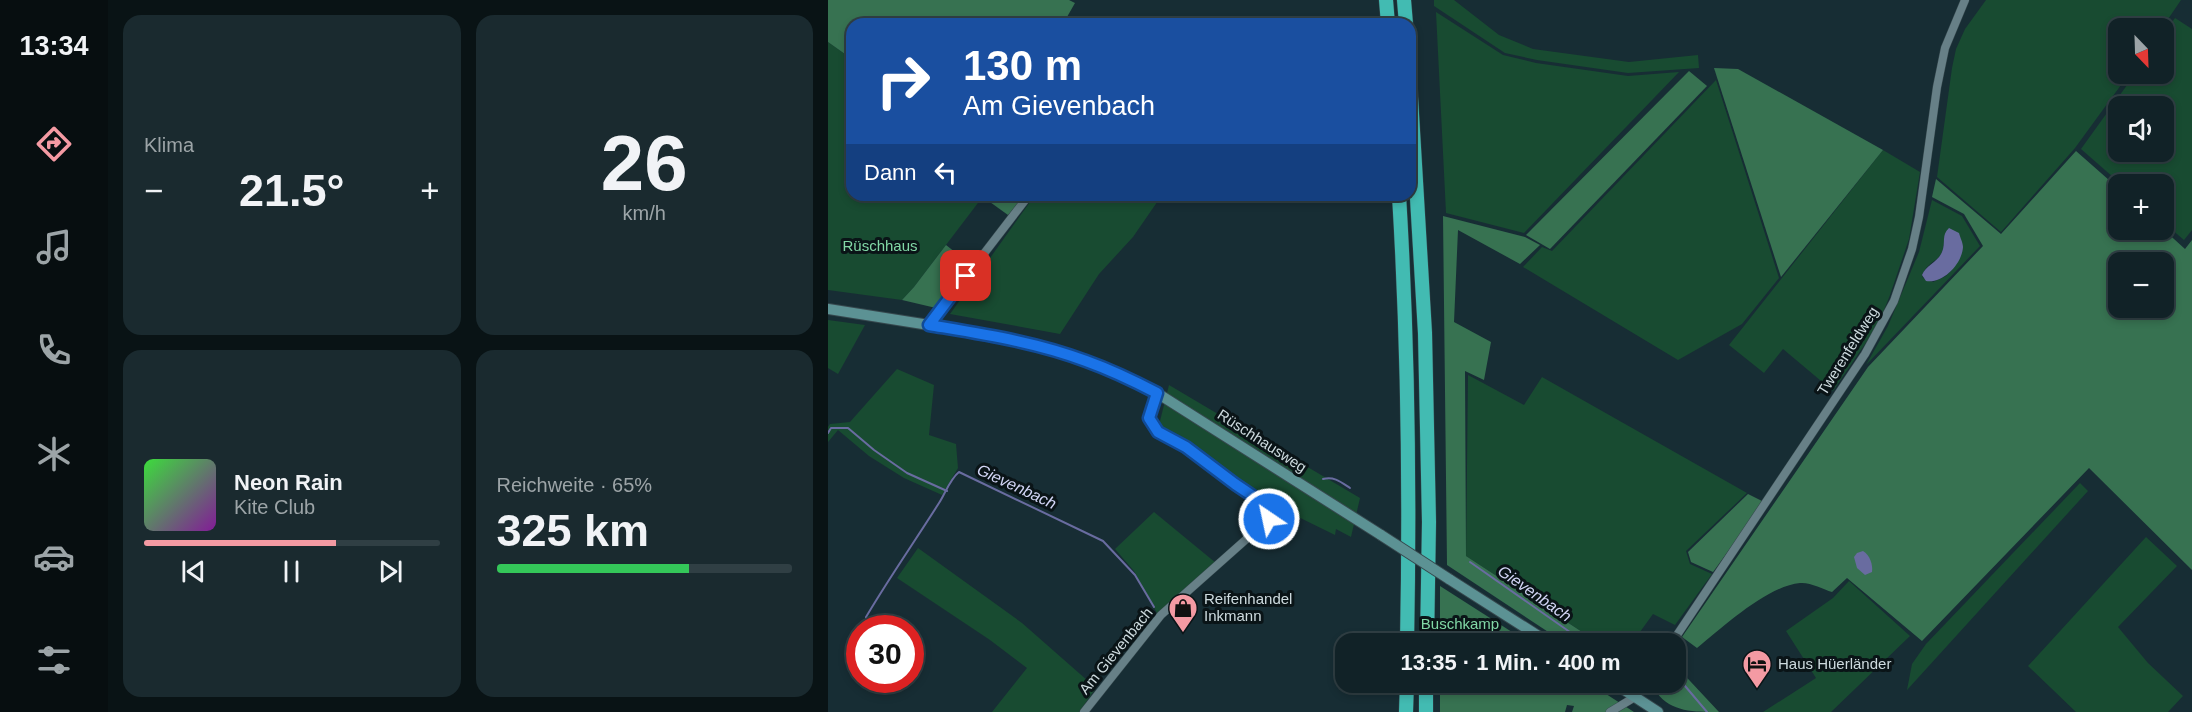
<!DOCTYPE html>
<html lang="de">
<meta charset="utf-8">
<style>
:root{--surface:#112227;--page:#1a2a2f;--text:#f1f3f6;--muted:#9ca4a7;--line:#303f44;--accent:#f49aa3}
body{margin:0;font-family:Arial,sans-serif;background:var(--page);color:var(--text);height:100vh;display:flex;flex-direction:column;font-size:22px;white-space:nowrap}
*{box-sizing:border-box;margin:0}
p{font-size:20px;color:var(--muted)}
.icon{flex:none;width:33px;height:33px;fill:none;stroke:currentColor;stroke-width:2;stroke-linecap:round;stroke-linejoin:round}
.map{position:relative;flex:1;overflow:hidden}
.side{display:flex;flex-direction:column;gap:15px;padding:15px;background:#091315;width:720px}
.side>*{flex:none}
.hud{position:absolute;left:18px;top:18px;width:570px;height:183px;border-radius:18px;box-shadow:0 3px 9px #0003,0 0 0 2px var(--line);background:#1a4fa0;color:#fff;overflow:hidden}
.needle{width:39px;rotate:157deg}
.buttons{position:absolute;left:1280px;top:18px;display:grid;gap:12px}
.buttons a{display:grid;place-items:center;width:66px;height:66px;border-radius:12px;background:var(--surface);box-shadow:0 3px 9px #0003,0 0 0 2px var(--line);font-size:30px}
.speed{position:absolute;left:18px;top:615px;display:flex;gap:12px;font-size:30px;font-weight:700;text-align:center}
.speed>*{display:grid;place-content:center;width:78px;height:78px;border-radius:50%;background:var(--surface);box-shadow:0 3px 9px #0003,0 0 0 2px var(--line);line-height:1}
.speed .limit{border:9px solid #d22;background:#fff;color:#111}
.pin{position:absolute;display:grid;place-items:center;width:51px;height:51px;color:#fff;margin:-26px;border-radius:12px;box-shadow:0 3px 9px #0006}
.me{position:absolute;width:66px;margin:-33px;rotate:326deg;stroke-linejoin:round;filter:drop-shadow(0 0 4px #0008)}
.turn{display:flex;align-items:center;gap:21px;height:126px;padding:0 18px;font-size:27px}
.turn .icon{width:78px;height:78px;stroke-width:2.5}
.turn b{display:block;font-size:42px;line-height:51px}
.then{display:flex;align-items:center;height:57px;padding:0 18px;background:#0003;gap:12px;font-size:22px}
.big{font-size:45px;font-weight:800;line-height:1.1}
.side .tile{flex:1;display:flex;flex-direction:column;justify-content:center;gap:9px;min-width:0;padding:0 21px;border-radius:18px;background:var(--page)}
.side .dial{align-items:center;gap:0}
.dial b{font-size:78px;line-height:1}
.song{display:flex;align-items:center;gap:18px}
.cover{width:72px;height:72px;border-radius:9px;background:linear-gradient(135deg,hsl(120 70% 55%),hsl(290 70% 35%))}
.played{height:6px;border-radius:3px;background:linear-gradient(90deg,var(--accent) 65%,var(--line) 65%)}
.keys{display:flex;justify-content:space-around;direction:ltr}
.heat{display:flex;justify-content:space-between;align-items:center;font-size:33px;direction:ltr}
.charge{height:9px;border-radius:4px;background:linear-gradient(90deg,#34c759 65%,var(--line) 0)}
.side .tiles{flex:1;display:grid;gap:15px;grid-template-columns:repeat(2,1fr)}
.trip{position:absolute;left:507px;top:633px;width:351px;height:60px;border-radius:18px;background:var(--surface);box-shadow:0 3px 9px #0003,0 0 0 2px var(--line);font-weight:800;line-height:60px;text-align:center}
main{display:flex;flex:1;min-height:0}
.tab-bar{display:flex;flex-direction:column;width:108px;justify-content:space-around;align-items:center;background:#070e10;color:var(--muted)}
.tab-bar .icon{width:42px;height:42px}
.tab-bar .on{color:var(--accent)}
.tab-bar b{font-size:27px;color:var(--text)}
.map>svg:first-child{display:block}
.green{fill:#184b31;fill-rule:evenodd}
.forest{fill:#377251;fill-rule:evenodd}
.water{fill:#696ca0}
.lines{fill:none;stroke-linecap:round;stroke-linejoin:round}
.stream{stroke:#696ca0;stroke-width:2}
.minor-casing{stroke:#36484e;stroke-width:9}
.secondary-casing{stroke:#36484e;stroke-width:12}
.motorway-casing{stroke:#36484e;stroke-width:15}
.minor{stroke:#678087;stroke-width:8}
.secondary{stroke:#5c9294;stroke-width:10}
.motorway{stroke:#42bbb2;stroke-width:14}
.secondary-bridge-casing{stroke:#36484e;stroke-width:12;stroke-linecap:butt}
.secondary-bridge{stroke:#5c9294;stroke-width:10}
.route-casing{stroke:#114b97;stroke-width:15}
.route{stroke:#1a73e8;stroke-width:10}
.labels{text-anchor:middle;stroke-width:6;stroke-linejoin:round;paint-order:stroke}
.park-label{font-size:15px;fill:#82d8a6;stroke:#0a1417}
.street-label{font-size:15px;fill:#cedbdf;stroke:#0a1417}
.poi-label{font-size:15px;fill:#cedbdf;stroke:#0a1417;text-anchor:start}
.water-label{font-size:16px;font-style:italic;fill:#d3d6f6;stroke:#0a1417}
</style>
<main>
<nav class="tab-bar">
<b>13:34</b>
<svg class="icon on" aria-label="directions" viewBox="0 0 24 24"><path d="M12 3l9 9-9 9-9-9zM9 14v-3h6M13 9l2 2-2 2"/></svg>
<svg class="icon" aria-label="music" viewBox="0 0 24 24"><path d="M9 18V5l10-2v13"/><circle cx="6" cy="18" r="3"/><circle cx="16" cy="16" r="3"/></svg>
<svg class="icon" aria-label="phone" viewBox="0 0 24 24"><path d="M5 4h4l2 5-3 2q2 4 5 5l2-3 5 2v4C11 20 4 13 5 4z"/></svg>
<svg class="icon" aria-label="climate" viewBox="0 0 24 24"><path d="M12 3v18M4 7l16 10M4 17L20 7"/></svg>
<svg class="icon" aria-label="car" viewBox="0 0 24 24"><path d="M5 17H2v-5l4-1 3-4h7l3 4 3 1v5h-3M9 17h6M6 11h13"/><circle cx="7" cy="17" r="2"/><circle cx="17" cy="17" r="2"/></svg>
<svg class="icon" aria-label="filters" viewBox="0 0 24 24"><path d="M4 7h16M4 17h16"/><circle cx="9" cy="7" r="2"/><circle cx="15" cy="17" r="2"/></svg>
</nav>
<section class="side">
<div class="tiles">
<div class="tile"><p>Klima</p>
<div class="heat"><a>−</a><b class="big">21.5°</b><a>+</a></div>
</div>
<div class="tile dial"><b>26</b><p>km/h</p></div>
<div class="tile">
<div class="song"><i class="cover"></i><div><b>Neon Rain</b><p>Kite Club</p></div></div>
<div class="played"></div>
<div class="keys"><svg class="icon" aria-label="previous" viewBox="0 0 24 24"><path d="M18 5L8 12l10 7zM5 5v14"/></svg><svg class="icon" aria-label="pause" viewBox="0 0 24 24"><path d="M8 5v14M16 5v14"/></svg><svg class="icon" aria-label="next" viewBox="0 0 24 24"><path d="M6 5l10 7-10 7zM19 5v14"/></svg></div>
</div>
<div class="tile"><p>Reichweite · 65%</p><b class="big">325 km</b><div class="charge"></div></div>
</div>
</section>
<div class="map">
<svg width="1364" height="712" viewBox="0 0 1364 712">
<rect width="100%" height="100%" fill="#172d34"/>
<g class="green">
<polygon points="606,0 626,0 671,35 705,49 801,62 870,55 871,68 800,73 709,60 677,53 606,6"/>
<polygon points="1158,0 1353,0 1334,28 1290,28 1290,74 1301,74 1247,148 1173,232 1109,177 1124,68 1128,49 1137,29"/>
<polygon points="608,12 675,55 708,63 800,76 851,72 696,233 618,213"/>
<path d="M1347 18 1364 29V230L1356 240 1335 222V184H1293L1253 149 1307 74H1335V35ZM1290 106H1335V152H1290Z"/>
<polygon points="0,42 24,59 24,195 156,195 86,287 74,300 0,290"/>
<polygon points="888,80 951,278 914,324 850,360 695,267 714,247 724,251"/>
<polygon points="1055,150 1092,172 1081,239 1062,295 1050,325 1005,391 955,349 936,373 901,345"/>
<polygon points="207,195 334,195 305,237 271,274 232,334 122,314"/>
<path d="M1104 200 1134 216 1152 246 1038 365 1060 326 1091 252ZM1116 236 1126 267 1118 276 1105 282 1095 278 1094 275C1103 256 1117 264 1116 236Z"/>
<polygon points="0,320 37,325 10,374 0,368"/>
<polygon points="69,369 106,385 101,435 128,444 130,468 114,495 76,478 41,456 10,430 0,442 0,427 2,424 22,422"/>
<polygon points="640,375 696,405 714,377 919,493 858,551 862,564 884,574 847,625 825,614 804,643 771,643 638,556"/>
<polygon points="341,385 532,498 523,537 508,529 507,535 456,510 331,425"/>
<polygon points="1252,483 1260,491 1079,690 1084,664 1098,644"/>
<polygon points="326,512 388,563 330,615 306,571 287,549"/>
<polygon points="1318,537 1349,566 1290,627 1320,663 1355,696 1340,712 1248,712 1200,666"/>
<polygon points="90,548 194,623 268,688 251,712 164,712 199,668 162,640 69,578"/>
<polygon points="1021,581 1082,636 1003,712 935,712 988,678 958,631 1005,598"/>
</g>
<g class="forest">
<polygon points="0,0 241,0 247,3 235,24 24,24 24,59 0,42"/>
<polygon points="886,68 910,69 1055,150 953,277"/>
<polygon points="861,71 879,86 722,249 698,235"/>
<path d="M1248 151 1290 188V230L1335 229 1357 249 1364 240V570L1261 468 1094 641 1019 578 1004 592C995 589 982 582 972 583 939 586 895 627 869 648L854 637 1040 367 1155 246 1136 214 1104 197 1108 179 1173 234ZM1290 262H1335V308H1290Z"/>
<polygon points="156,195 198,195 180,215 155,197"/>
<polygon points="615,216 697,237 712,245 692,264 630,230 626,322 663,342 656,380 637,371 638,556 771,643 737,643 619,565"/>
<polygon points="118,245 142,264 108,308 74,300 86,287"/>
<polygon points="920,494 936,502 885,572 863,562 860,552"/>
<polygon points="612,586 701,643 612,643"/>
<path d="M848 666 891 712C866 712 843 712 829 693L832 683 848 682Z"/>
<polygon points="612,683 761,683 806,712 744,712 746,706 739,705 737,712 612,712"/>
</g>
<g class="water">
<path d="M1121 228 1131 233C1132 237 1135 243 1135 247 1134 264 1115 284 1098 281L1094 275C1098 265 1110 262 1114 252 1118 243 1113 235 1121 228Z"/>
<path d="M1035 551C1042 555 1045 565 1044 572L1037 575 1029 568 1026 557 1029 553Z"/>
</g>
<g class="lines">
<g class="stream">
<polyline points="0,433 3,428 20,428 46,450 79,473 119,491"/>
<path d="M495 479C506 476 513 482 522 488"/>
<polyline points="642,562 759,644"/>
<path d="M42 628 45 625 38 620V617C61 578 87 541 111 503 117 494 122 479 131 472L275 541 307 575 326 607"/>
<polyline points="20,666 32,646"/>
<polyline points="848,679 852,680 879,712"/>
</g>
<g class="minor-casing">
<g id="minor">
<polyline points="101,325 198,199"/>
<polyline points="843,644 1037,354 1066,301 1084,249 1091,217 1109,87 1117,48 1137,0"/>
<polyline points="256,712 333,615 441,519 443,512 440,507 407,485 358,447 330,432 324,426 321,418 322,412 329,393"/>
<polyline points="782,712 807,697 816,682"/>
</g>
</g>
<g class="secondary-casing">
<g id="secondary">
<polyline points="0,309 101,325 202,344 258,360 295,376 329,393 553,535"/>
<polyline points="621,579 723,644"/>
<polyline points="784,682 830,712"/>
</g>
</g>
<g class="motorway-casing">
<g id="motorway">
<polyline points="558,0 560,24"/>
<polyline points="576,0 578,24"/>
<polyline points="582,80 597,333 601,522 599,644"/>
<path d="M571 195C580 344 582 494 579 644"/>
<polyline points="578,712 579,682"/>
<polyline points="598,712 598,682"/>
</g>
</g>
<use href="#minor" class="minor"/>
<use href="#secondary" class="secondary"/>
<use href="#motorway" class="motorway"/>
<g class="secondary-bridge-casing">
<polyline id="secondary-bridge" points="553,535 621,579"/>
</g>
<use href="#secondary-bridge" class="secondary-bridge"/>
</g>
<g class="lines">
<g class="route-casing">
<path id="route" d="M138 276 101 325C154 334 208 342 258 361 283 370 306 381 329 393L321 418 330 432 358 447 407 484 441 507 442 512 441 519"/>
</g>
<use href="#route" class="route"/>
</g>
<defs>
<g id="shop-pin" transform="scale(1.5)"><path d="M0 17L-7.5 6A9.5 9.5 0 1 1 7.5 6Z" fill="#f49aa3" stroke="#0a1417"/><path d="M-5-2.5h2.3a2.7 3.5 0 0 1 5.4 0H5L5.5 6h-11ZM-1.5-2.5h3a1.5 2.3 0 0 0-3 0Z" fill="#111"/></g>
<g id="hotel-pin" transform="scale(1.5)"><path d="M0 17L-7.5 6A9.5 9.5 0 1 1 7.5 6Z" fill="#f49aa3" stroke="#0a1417"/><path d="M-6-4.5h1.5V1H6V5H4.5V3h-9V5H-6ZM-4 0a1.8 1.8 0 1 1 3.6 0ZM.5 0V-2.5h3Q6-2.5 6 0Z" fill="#111"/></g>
</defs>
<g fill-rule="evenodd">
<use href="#shop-pin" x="355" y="608"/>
<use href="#hotel-pin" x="929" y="664"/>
</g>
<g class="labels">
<g class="park-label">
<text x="52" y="251">Rüschhaus</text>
<text x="632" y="629">Buschkamp</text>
</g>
<g class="street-label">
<text transform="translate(1020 351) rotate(-58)" y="5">Twerenfeldweg</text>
<text transform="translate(434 441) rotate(33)" y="5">Rüschhausweg</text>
<text transform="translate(288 651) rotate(-51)" y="5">Am Gievenbach</text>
</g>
<g class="poi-label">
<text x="376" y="604">Reifenhandel<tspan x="376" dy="17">Inkmann</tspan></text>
<text x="950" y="669">Haus Hüerländer</text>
</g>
<g class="water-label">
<text transform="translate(189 486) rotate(25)" y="6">Gievenbach</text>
<text transform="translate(707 593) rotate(35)" y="6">Gievenbach</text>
</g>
</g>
</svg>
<div class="buttons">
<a><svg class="needle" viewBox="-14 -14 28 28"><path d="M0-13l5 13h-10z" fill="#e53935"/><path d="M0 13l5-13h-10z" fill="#9ca4a7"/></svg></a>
<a><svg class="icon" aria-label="sound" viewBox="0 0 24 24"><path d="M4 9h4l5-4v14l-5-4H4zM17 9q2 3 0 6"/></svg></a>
<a>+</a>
<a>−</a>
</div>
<div class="speed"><div class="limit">30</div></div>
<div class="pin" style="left:138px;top:276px;background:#d93025"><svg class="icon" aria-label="arrive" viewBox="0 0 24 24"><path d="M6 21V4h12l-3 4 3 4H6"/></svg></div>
<svg class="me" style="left:441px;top:519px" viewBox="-20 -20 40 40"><circle r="17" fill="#1a73e8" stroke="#fff" stroke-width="3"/><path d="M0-11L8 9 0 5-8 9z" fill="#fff"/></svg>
<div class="trip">13:35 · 1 Min. · 400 m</div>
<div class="hud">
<div class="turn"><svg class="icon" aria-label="right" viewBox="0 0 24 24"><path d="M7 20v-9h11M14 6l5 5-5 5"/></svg><div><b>130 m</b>Am Gievenbach</div></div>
<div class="then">Dann<svg class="icon" aria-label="left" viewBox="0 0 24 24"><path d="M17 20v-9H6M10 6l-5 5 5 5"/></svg></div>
</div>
</div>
</main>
